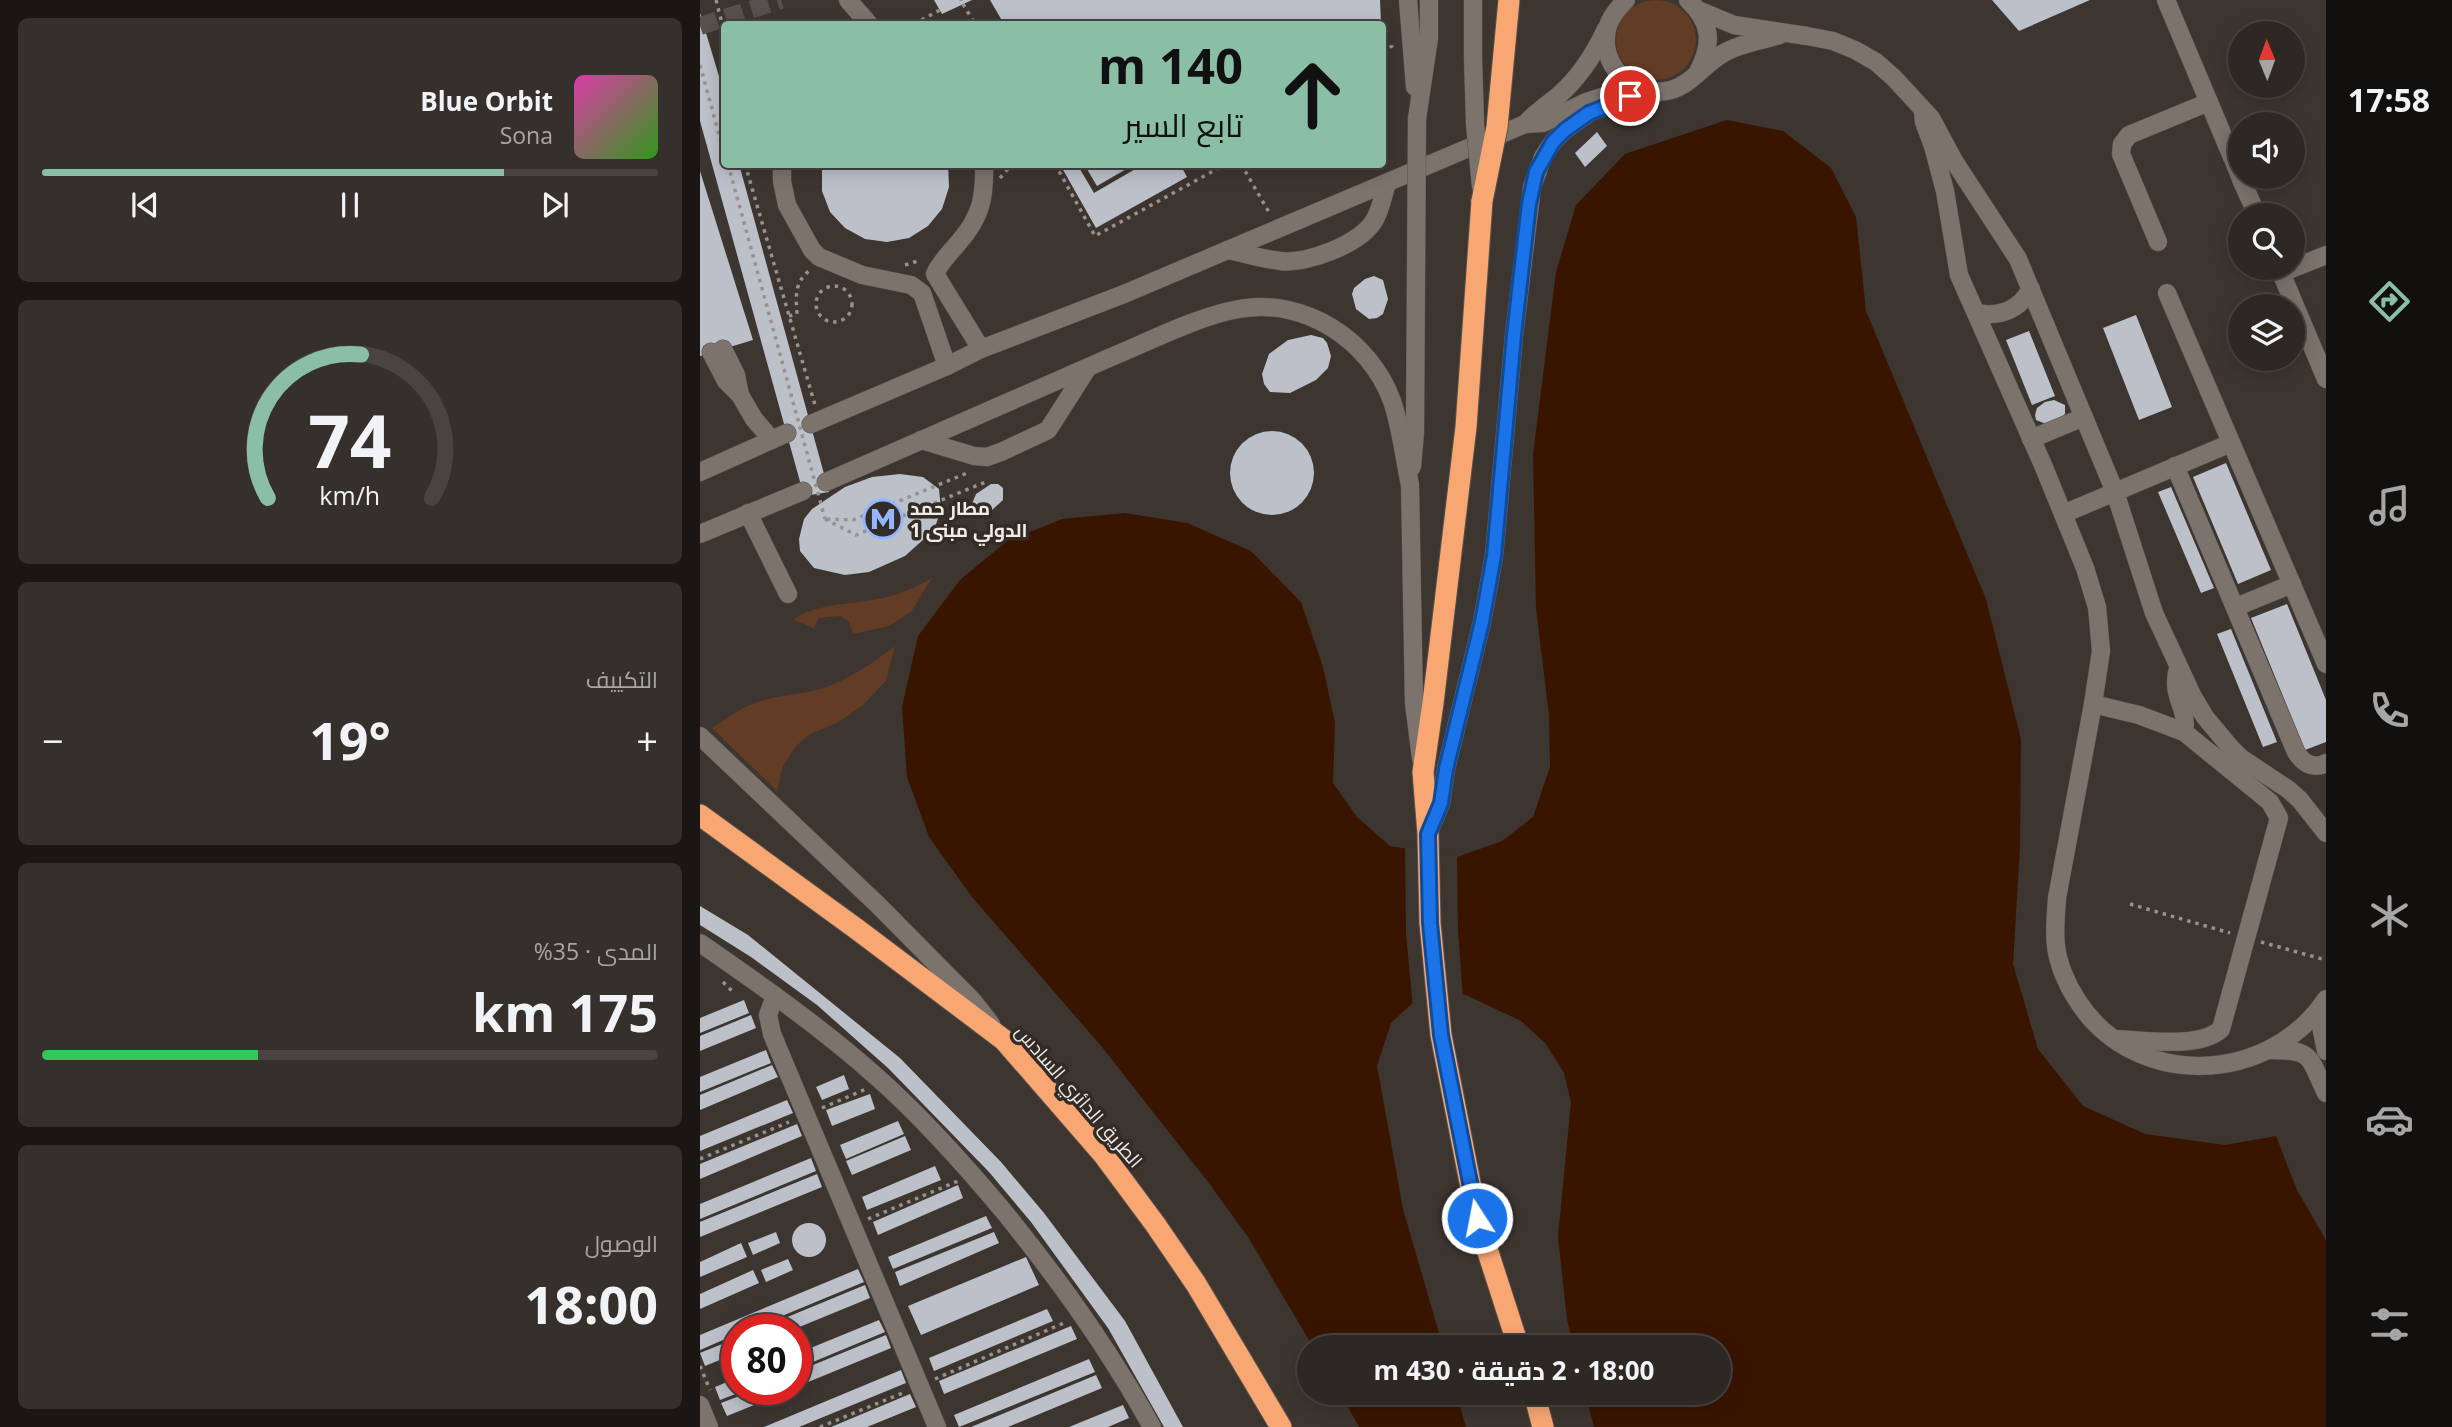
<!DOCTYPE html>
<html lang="ar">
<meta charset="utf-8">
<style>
:root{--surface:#2e2824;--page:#36302c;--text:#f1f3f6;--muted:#a7a6a6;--line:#494441;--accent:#8abfa5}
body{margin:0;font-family:"Open Sans",Cairo,sans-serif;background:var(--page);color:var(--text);direction:rtl;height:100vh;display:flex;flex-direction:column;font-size:26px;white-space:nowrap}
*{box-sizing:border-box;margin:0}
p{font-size:23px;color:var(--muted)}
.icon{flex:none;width:38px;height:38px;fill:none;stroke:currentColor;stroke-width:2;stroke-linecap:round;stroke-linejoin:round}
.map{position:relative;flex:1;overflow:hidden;direction:ltr}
.drawer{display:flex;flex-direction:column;gap:18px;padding:18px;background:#191614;width:700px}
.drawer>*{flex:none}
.banner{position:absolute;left:21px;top:21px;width:665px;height:147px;border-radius:7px;box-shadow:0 4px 18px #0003,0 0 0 2px var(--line);direction:rtl;background:#8abfa5;color:#111;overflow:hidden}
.needle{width:46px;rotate:359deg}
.tools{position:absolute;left:1528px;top:21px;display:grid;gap:14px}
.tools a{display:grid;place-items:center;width:77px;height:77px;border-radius:50%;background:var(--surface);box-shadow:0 4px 18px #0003,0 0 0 2px var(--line);font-size:35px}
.speed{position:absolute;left:21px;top:1314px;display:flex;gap:14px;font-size:35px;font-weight:700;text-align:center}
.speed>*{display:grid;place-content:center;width:91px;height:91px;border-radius:50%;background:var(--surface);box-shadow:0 4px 18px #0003,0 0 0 2px var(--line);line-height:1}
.speed .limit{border:10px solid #d22;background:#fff;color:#111}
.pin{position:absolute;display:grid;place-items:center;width:60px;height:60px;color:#fff;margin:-30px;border:4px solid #fff;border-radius:50%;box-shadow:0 2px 7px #0007}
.me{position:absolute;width:77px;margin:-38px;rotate:349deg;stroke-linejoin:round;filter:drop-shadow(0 0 5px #0008)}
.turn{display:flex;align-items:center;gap:24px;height:147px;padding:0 28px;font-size:32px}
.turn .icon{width:91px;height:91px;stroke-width:2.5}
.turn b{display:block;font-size:49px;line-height:60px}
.big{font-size:52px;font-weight:700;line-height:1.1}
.drawer .tile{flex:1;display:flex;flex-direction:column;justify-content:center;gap:10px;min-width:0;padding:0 24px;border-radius:10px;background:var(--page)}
.drawer .dial{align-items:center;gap:0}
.dial svg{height:182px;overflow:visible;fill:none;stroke:var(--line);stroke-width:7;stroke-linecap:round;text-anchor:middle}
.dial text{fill:var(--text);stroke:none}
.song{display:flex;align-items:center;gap:21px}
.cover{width:84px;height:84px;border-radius:10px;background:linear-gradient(135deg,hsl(320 70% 55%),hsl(110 70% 35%))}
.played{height:7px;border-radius:4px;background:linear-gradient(90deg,var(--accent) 75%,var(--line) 75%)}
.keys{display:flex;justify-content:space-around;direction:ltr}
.heat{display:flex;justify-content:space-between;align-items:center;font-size:38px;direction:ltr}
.charge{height:10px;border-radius:5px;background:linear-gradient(90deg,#34c759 35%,var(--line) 0)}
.trip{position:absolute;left:597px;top:1335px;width:434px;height:70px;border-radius:35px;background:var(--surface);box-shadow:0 4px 18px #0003,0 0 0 2px var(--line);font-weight:700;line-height:70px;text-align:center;direction:rtl}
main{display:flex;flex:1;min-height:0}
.menu{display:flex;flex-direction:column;width:126px;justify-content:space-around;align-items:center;background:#12100e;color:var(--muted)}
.menu .icon{width:49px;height:49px}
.menu .on{color:var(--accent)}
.menu b{font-size:32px;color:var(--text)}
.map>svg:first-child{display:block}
.green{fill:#623c24}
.water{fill:#391500}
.pier{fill:#3d3530}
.building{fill:#bcc0c9}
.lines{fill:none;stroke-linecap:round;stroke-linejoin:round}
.minor-tunnel{stroke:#58504c;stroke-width:18;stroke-dasharray:18 9;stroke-linecap:butt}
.minor-casing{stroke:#59524e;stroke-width:19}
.highway-casing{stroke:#59524e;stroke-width:23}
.path{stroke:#98918d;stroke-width:3.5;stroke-dasharray:3.5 5;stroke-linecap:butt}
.minor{stroke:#7c736d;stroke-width:18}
.highway{stroke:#f9a772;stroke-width:21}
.minor-bridge-casing{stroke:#59524e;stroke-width:19;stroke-linecap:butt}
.highway-bridge-casing{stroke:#59524e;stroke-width:23;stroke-linecap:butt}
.path-bridge{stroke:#98918d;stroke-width:3.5;stroke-dasharray:3.5 5;stroke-linecap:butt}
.minor-bridge{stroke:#7c736d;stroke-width:18}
.highway-bridge{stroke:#f9a772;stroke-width:21}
.route-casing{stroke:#114b97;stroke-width:18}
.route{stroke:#1a73e8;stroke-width:12}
.labels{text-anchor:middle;stroke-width:7;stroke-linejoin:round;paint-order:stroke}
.poi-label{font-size:19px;font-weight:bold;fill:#f1ece8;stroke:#322b26;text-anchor:start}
.street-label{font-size:19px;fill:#f1ece8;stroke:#322b26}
</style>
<main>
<nav class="menu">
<b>17:58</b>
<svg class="icon on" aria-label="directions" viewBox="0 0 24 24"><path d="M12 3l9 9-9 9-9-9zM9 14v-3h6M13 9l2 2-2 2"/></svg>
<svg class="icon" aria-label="music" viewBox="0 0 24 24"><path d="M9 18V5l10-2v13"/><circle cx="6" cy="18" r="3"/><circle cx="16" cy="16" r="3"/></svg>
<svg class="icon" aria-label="phone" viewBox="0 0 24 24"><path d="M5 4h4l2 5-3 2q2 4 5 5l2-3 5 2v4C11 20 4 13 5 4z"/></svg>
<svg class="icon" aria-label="climate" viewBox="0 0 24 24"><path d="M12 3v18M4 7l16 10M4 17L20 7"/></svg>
<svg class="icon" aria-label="car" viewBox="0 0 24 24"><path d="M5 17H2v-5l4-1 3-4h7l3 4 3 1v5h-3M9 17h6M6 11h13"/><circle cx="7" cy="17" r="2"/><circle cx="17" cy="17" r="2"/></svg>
<svg class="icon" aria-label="filters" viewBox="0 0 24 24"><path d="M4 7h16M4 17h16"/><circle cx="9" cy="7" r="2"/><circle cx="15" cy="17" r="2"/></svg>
</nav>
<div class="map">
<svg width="1626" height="1427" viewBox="0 0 1626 1427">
<rect width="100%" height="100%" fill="#3d3530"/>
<g class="green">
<circle cx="956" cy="40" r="40"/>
<path d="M232 578 211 612 189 626 153 634 149 622 141 616 119 618 114 628 93 620C115 603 150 605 177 599 197 596 214 588 232 578Z"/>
<path d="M195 646 186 681 162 706 137 723 110 734 95 747 83 766 77 791 12 728C29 717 45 704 65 700 86 694 108 694 129 686 153 677 175 661 195 646Z"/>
</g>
<g class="water">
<polygon points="1027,120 1083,131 1131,168 1156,217 1166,311 1286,599 1321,739 1320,847 1313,964 1338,1049 1383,1106 1445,1134 1525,1145 1576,1136 1597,1190 1626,1240 1626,1427 894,1427 885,1393 1018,1393 1018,1348 874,1347 867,1320 858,1236 871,1102 864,1073 846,1044 821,1021 766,995 720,996 691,1023 677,1066 703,1209 743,1347 613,1347 548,1237 508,1182 402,1047 272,897 229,837 207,777 202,707 218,636 260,580 307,541 362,519 425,513 487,523 551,551 601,602 623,667 635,723 633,783 657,817 690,846 757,857 802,841 833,817 850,767 849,715 836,609 833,454 856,272 876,205 925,154"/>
<polygon points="640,1393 756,1393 766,1427 659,1427"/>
</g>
<polygon class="pier" points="705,845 757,853 758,930 763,999 722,1000 713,1008 706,934"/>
<g class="building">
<polygon points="234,0 272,0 242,14"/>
<polygon points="290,0 680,0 681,24 304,24"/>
<polygon points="1292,0 1390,0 1319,31"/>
<polygon points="0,13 24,93 24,164 39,164 129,492 104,496 0,121"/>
<polygon points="897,132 907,146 885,167 875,153"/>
<polygon points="122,164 248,164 249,187 242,209 228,226 209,238 187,242 165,239 145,228 130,212 122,191"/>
<polygon points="368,164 377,164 394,193 444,164 480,164 487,177 396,228 362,168"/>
<polygon points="384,164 435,164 397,186"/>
<polygon points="0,171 53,340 0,356"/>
<polygon points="674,276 683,280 688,299 683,314 677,318 669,319 656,309 652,294 654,288 665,279"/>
<polygon points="1436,315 1472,407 1439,420 1403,328"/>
<polygon points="1329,331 1355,396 1332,405 1306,340"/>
<polygon points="611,335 623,338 627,343 631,356 628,368 616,380 590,393 570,392 564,384 562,374 569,354 588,340"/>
<polygon points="1354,400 1365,405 1365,414 1360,418 1346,424 1336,420 1335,415 1337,408 1345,402"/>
<circle cx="572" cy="473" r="42"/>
<polygon points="1526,463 1571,570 1538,584 1493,477"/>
<polygon points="200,474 223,477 239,489 241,510 234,530 205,556 169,572 145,575 114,568 100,551 99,539 104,519 112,509 145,487 172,477"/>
<polygon points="291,484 298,484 303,488 303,500 292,510 275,513 271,506 276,494"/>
<polygon points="1471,487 1514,588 1501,593 1458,492"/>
<polygon points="1587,604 1626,700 1626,742 1605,750 1551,618"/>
<polygon points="1531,629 1577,742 1563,747 1517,634"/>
<polygon points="0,906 48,935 200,1058 301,1162 344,1213 425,1321 483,1427 464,1427 408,1328 331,1222 289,1172 188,1068 117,1005 51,957 0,925"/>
<polygon points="44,1000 49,1013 0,1033 0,1018"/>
<polygon points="51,1015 56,1028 0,1051 0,1036"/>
<polygon points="66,1050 71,1063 0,1092 0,1077"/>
<polygon points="72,1065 78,1077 0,1110 0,1095"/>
<polygon points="144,1075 149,1089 122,1100 116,1087"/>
<polygon points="170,1094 175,1109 132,1126 126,1110"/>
<polygon points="87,1100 93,1113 0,1151 0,1136"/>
<polygon points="198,1121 204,1134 146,1159 140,1145"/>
<polygon points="97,1124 102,1136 0,1179 0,1164"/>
<polygon points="205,1136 211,1150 152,1175 146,1161"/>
<polygon points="111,1158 116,1171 0,1219 0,1204"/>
<polygon points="235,1166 241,1180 167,1210 162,1197"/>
<polygon points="117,1174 122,1187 0,1237 0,1222"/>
<polygon points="258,1185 263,1198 178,1235 173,1222"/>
<polygon points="286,1216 292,1228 193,1269 188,1257"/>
<circle cx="109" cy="1240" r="17"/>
<polygon points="76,1232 80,1243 53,1255 48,1243"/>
<polygon points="294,1232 299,1243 200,1286 195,1272"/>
<polygon points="41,1243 47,1257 0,1277 0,1262"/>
<polygon points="326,1257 339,1285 221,1335 208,1306"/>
<polygon points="88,1259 93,1270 66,1282 61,1270"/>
<polygon points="158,1269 164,1282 48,1330 37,1330 37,1334 0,1350 0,1335"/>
<polygon points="53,1270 59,1283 0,1309 0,1294"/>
<polygon points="165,1285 170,1298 92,1330 56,1330"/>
<polygon points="347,1309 353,1321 234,1371 229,1358"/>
<polygon points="179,1320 185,1332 96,1369 96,1354"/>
<polygon points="371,1326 377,1339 244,1394 239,1381"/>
<polygon points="186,1335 191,1348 96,1387 96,1372"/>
<polygon points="37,1338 37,1353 5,1366 0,1353"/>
<polygon points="389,1359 395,1372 259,1427 254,1415"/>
<polygon points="201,1370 206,1383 99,1427 64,1427"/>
<polygon points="396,1375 402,1388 308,1427 271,1427"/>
<polygon points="37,1378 37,1390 46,1390 20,1400 15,1387"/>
<polygon points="55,1390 91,1390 27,1416 21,1403"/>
<polygon points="210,1394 216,1407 167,1427 131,1427"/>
<polygon points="423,1405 429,1418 408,1427 369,1427"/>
</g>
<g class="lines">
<polyline class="minor-tunnel" points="0,26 81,0"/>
<g class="minor-casing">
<g id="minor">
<polyline points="148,0 169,24"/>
<polyline points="708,0 715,87"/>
<polyline points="773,0 773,57"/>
<path d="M926 0C918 8 911 16 908 26 896 64 934 100 971 90 990 85 1003 66 1019 56 1037 44 1060 41 1080 35"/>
<path d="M988 0C1012 23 1013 43 998 72"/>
<polyline points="1466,0 1540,176"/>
<polyline points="998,10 1034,25 1107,36 1133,41 1155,50 1176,62 1194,78 1231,118 1254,161 1318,259 1415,492 1454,613 1493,697 1505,717 1530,747 1541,758 1589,790 1600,800 1626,833"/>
<path d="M1223 112 1224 122 1233 146 1245 191 1259 275 1343 465 1385 568 1397 607 1401 651 1393 704 1357 898C1356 914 1354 930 1356 946 1358 964 1367 985 1377 1000 1434 1090 1568 1086 1626 999"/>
<polyline points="717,119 729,38 729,0"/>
<path d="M825 124C835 113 847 105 858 96 880 77 894 55 906 29"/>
<polyline points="82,164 82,181 87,205 112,250 119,257 162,275 211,285 222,293 247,366"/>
<polyline points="1540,177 1557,215"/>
<polyline points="1458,242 1421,154 1422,144 1429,135 1509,102"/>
<path d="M527 250C544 253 562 259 580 261 606 265 663 243 675 219 681 209 683 195 687 183"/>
<polyline points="1579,268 1626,379"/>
<polyline points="1581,273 1626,255"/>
<polyline points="1467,293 1626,664"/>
<path d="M1276 313C1300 317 1318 311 1331 289"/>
<polyline points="23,349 36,375 40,395"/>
<path d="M281 349 235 274C240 262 251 252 259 242 281 217 285 197 284 164"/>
<polyline points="11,352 26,381 40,395 54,419 72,440"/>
<polyline points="111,424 247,366 281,349 424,294 825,124 843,123 886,102 908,95 921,97 955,92"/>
<polyline points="1331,439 1384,417"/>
<polyline points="221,440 274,456 287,457 301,452 348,430 387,369"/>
<path d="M1475 466 1596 752C1603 763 1613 770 1626 763"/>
<polyline points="0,472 87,433"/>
<polyline points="126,482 409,358"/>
<polyline points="710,485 714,703 721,758"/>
<polyline points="48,513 88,594"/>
<polyline points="1363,514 1531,443"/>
<polyline points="0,534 103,491"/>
<polyline points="1536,607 1592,584"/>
<path d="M1478 669C1470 697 1489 708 1484 732"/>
<path d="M1393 704 1439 715 1484 732 1570 802 1579 818 1521 1029C1500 1049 1445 1040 1416 1039"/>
<polyline points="0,736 178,905 273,1001 291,1024"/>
<polyline points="728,834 741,803 746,769 782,622 794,556 814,335 832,187 843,157 853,142 865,130 889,113 904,107"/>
<path d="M0 943C61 985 122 1028 178 1078 224 1119 265 1165 305 1213 361 1282 409 1349 452 1427"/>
<polyline points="75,996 68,1015 72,1034 237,1427"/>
<polyline points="1618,1011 1626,1051"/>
<path d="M1569 1050C1614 1050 1608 1056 1626 1093"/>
<polyline points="0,1405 9,1427"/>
</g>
</g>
<g class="highway-casing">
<g id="highway">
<polyline points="782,201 766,427 733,703 723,772 728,834 730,923 741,1035 777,1218 819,1348"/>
<polyline points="0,815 158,930 304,1040 403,1154 455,1224 496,1284 581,1427"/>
<polyline points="834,1393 843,1427"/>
</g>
</g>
<g class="path">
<polyline points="16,0 24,31"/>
<polyline points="261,0 261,1"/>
<polyline points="263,4 275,24"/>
<polyline points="214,24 240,10"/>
<polyline points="682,51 692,46 692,41"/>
<polyline points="0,65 24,153"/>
<polyline points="45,164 115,405"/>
<polyline points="355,164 395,236 526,164"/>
<polyline points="541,164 570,214"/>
<polyline points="300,178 312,164"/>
<polyline points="205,265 221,260"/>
<circle cx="134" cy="304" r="18"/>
<path d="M89 316 97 314C96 296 94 283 110 270"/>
<polyline points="125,519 156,535 288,481"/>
<polyline points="127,519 153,520 267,473"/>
<polyline points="1430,904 1530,933"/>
<polyline points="1561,942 1626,960"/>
<polyline points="23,982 34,993"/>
<polyline points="122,1108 166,1089"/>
<polyline points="0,1159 89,1122"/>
<polyline points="168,1219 258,1181"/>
<polyline points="0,1366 10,1390"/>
<polyline points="235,1379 366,1322"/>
<polyline points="120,1427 205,1392"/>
</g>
<use href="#minor" class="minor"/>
<use href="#highway" class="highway"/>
<g class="minor-bridge-casing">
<g id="minor-bridge">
<polyline points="773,57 775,124 781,187"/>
<path d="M409 358C448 342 498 316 539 309 604 297 670 340 692 401 701 427 704 457 710 485"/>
<polyline points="712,467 715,433 717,119"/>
</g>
</g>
<g class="highway-bridge-casing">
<polyline id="highway-bridge" points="782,201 797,127 809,0"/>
</g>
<polyline class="path-bridge" points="28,164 125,519"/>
<use href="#minor-bridge" class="minor-bridge"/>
<use href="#highway-bridge" class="highway-bridge"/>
</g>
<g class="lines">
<g class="route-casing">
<polyline id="route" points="777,1218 741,1035 730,923 728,834 741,803 746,769 782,622 794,556 814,335 829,204 836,172 853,142 865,130 889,113 910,105 921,97 930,96"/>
</g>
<use href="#route" class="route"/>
</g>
<defs>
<g id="metro-ring" transform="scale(2.0125)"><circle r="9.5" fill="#322b26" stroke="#95b6fd" stroke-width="1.5"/><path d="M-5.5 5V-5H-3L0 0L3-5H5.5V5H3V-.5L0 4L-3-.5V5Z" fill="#95b6fd"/></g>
</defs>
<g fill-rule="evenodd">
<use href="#metro-ring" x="183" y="519"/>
</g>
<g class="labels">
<g class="poi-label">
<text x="210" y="515">مطار حمد<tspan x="210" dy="22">الدولي مبنى 1</tspan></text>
</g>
<g class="street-label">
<text transform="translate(379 1096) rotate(49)" y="7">الطريق الدائري السادس</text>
</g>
</g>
</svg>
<div class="tools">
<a><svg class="needle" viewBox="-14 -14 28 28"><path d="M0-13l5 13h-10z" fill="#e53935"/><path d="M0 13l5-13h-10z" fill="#a7a6a6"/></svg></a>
<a><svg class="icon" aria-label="sound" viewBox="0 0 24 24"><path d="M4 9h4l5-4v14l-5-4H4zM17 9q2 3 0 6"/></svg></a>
<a><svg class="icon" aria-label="search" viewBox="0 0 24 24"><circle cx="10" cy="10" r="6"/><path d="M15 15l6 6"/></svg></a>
<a><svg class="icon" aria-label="layers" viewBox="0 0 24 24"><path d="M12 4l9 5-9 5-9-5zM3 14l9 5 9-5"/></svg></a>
</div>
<div class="speed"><div class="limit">80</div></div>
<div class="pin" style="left:930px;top:96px;background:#d93025"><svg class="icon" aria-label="arrive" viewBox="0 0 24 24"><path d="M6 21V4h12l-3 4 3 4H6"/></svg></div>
<svg class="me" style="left:777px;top:1218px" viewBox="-20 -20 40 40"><circle r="17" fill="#1a73e8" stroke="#fff" stroke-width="3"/><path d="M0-11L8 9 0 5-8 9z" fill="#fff"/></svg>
<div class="trip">18:00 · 2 دقيقة · 430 m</div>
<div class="banner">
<div class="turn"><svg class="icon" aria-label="ahead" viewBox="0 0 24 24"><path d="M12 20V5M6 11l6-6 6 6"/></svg><div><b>140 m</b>تابع السير</div></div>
</div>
</div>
<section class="drawer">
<div class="tile">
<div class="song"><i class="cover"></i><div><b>Blue Orbit</b><p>Sona</p></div></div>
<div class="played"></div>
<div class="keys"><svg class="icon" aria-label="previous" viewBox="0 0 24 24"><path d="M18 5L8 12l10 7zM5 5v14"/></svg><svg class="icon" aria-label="pause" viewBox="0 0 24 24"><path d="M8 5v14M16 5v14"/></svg><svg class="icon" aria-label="next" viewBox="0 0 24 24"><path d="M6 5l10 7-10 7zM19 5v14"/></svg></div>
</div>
<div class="tile dial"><svg viewBox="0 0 100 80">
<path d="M14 69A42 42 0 1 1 86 69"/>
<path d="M14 69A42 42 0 0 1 55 6" stroke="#8abfa5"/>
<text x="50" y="56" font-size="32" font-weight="700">74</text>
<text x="50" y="72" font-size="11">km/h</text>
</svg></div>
<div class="tile"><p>التكييف</p>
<div class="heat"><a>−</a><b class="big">19°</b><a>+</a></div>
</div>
<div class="tile"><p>المدى · 35%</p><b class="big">175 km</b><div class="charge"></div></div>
<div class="tile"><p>الوصول</p><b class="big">18:00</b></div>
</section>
</main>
